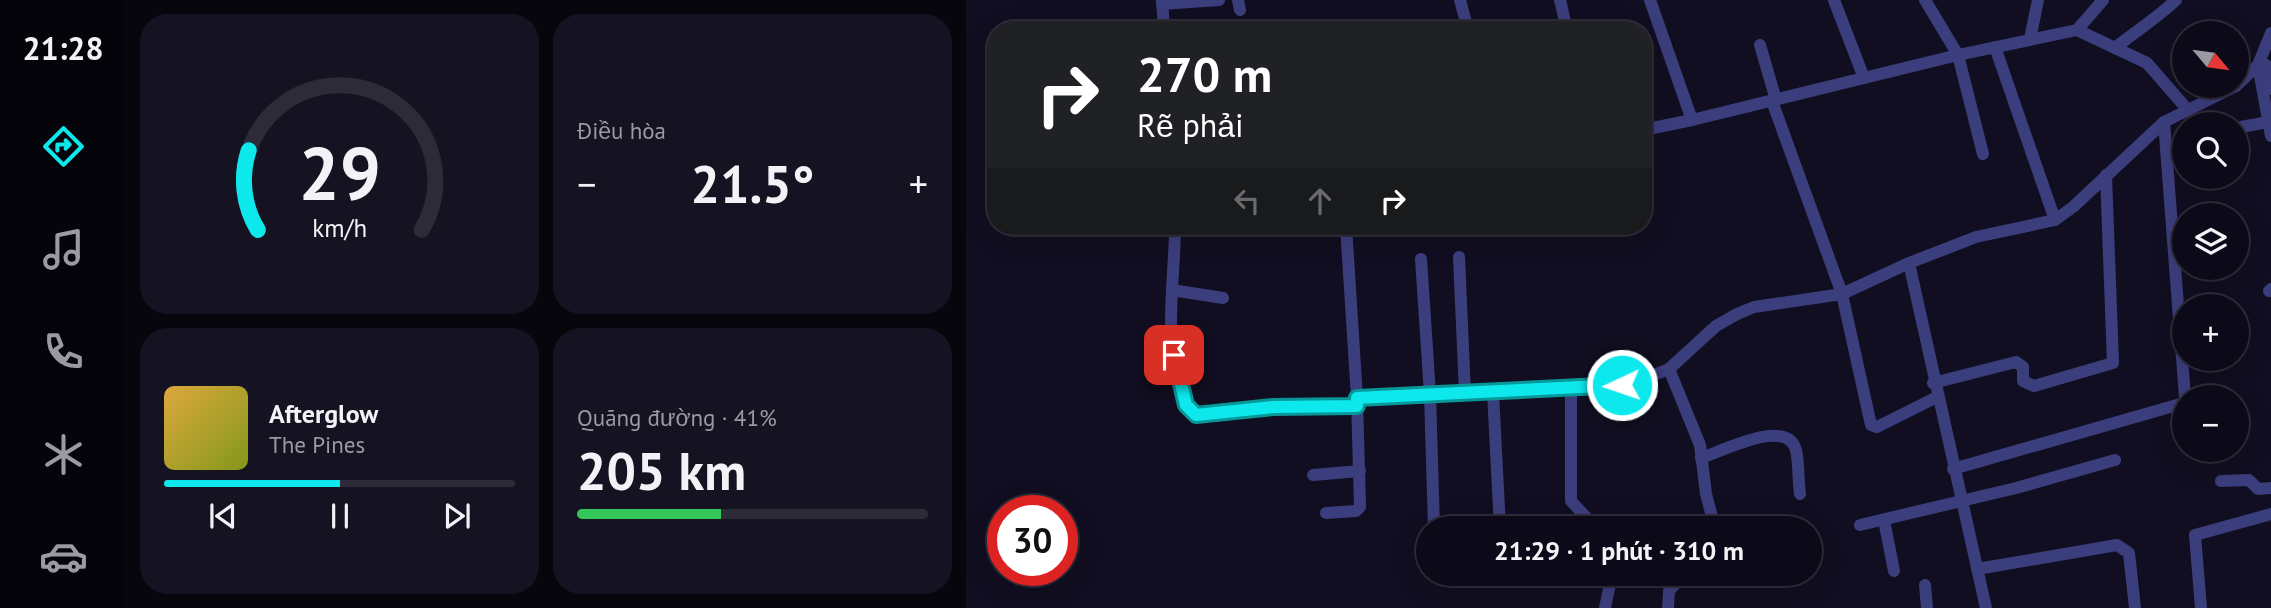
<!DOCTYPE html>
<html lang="vi">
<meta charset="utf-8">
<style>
:root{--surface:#0c0a18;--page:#151321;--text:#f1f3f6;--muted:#9a9aa2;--line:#2c2b37;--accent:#0ce8eb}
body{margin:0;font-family:"PT Sans",sans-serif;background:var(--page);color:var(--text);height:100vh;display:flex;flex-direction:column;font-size:26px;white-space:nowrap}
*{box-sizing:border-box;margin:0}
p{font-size:23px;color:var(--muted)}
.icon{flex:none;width:38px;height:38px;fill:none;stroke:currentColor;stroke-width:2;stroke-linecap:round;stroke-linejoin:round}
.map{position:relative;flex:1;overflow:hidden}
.sheet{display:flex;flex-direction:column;gap:14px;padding:14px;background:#07060d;width:840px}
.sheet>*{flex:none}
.guide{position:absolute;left:21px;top:21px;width:665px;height:214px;border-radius:28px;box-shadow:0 7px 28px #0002,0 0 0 2px var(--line);background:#202124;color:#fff;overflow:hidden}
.needle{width:46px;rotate:119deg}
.controls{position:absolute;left:1206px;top:21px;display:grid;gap:14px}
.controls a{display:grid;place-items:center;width:77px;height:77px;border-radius:50%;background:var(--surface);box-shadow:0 7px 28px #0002,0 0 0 2px var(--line);font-size:35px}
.speed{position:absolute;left:21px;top:495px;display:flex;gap:14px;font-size:35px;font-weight:700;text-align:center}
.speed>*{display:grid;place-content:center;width:91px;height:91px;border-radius:50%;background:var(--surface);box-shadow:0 7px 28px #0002,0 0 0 2px var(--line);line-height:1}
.speed .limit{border:10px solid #d22;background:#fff;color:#111}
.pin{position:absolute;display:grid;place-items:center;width:60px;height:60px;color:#fff;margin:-30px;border-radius:14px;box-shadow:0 4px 10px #0006}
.me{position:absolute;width:77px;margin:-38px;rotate:267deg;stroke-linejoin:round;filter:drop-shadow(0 0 5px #0008)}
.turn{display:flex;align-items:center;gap:24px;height:147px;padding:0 35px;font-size:32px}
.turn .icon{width:91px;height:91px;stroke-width:2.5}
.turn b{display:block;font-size:49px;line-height:60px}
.lanes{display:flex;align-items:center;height:66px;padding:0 35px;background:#0003;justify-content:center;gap:35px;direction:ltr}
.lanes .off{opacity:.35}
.big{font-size:52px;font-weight:700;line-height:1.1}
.sheet .tile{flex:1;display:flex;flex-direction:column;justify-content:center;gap:10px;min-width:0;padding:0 24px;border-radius:28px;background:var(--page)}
.sheet .dial{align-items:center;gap:0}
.dial svg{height:182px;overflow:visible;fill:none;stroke:var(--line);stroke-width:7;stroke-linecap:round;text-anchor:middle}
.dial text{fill:var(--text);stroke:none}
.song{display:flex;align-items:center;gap:21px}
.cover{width:84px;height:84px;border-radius:10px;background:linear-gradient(135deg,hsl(40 70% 55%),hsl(70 70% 35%))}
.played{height:7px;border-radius:4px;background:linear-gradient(90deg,var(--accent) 50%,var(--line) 50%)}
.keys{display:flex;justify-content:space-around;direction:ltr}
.heat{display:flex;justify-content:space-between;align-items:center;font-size:38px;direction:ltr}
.charge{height:10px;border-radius:5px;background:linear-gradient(90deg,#34c759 41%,var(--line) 0)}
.sheet .tiles{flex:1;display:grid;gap:14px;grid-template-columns:repeat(2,1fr)}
.trip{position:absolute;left:450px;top:516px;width:406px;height:70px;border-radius:35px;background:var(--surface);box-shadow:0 7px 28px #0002,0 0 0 2px var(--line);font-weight:700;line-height:70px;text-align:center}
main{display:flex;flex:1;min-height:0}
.tabs{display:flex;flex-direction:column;width:126px;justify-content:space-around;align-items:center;background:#05040a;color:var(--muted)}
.tabs .icon{width:49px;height:49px}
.tabs .active{color:var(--accent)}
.tabs b{font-size:32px;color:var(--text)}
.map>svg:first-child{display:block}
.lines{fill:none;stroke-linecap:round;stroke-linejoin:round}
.minor{stroke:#3b3e7c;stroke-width:12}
.route-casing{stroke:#089799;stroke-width:18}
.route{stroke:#0ce8eb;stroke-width:12}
</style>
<main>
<nav class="tabs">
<b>21:28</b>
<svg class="icon active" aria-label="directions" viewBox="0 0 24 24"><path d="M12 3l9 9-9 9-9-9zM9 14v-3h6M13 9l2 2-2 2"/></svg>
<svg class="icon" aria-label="music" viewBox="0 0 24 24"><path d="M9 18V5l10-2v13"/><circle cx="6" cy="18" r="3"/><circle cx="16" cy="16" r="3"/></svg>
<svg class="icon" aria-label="phone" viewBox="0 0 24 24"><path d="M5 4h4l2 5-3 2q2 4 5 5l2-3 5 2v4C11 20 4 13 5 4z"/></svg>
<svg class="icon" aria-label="climate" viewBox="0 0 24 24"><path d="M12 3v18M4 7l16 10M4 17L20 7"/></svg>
<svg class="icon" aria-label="car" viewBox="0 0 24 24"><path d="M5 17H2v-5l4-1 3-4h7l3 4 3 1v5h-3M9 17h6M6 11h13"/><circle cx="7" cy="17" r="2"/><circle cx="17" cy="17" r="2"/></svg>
</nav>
<section class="sheet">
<div class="tiles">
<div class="tile dial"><svg viewBox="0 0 100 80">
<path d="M14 69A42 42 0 1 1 86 69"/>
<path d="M14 69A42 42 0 0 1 10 34" stroke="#0ce8eb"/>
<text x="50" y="56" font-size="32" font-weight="700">29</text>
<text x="50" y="72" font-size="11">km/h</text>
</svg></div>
<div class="tile"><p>Điều hòa</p>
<div class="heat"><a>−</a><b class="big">21.5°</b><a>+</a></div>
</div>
<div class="tile">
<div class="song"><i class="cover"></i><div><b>Afterglow</b><p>The Pines</p></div></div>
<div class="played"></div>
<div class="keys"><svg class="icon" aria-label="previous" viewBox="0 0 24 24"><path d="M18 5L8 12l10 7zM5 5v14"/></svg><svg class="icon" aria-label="pause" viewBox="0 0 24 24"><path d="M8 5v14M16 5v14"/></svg><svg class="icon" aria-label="next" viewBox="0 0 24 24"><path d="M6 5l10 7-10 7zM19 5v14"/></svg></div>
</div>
<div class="tile"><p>Quãng đường · 41%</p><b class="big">205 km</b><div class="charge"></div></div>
</div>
</section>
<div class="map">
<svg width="1305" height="608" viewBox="0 0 1305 608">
<rect width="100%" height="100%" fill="#100e20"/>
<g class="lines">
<g class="minor">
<polyline points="196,0 198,30"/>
<polyline points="272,0 274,10"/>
<polyline points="494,0 502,30"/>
<polyline points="594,0 601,30"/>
<polyline points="684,0 726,120 992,55 1111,30 1181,63 1221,109"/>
<polyline points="868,0 898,78"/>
<polyline points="959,0 992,55 1017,154"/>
<polyline points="196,4 253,0"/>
<polyline points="1111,30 1137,0"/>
<polyline points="1064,39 1072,0"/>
<polyline points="794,45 810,100"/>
<polyline points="1029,47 1089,220"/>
<path d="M1149 48C1170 31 1190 19 1210 0"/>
<polyline points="1292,65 1305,136"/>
<polyline points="1300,65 1305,89"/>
<polyline points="1270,86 1292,65 1305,33"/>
<polyline points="806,101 876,294 905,425 911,427 971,397"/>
<polyline points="1198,122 1219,397"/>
<polyline points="1270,128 1302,122"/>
<polyline points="677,130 726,120"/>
<path d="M209 226C209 285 193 358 224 412L244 414 331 405 391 406"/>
<polyline points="380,226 391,398 656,385 690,374 703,369 750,326 771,314 788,307 876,294 943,263 1010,237 1089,220 1107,207 1198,122 1270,86"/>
<polyline points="493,257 499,393"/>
<polyline points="455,259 464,394 468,528"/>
<polyline points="943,263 1020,608"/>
<polyline points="206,290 257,298"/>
<polyline points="1303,291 1305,289"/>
<polyline points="703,369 734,445 740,494 749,528"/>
<polyline points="967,383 1050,362 1057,367 1057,381 1068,386 1147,363 1140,175"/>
<polyline points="605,388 605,501 630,528"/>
<polyline points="527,392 534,528"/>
<path d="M735 458C757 451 821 417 830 450 833 463 832 480 834 494"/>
<polyline points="987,469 1218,403"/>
<polyline points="347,475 394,471"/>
<polyline points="1255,481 1283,480 1292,489 1305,488"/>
<polyline points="360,513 390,511 394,507 391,399"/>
<polyline points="918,520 928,571"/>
<polyline points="894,525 1050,488 1149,460"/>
<polyline points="1011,569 1151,545 1163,553 1169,608"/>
<polyline points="959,585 961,608"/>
<polyline points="639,608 646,574"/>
<polyline points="702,608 703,591 718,574"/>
<polyline points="1235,608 1229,535 1305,514"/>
</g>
</g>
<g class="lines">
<g class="route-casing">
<polyline id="route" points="208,355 220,405 230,415 307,407 391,406 391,398 656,385"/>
</g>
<use href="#route" class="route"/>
</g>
</svg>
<div class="controls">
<a><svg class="needle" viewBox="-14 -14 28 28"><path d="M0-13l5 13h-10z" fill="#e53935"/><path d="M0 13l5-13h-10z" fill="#9a9aa2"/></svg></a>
<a><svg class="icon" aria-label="search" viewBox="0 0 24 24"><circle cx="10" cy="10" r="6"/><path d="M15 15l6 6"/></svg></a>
<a><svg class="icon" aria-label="layers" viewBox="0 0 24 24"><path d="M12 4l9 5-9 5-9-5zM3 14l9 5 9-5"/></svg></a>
<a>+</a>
<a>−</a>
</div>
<div class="speed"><div class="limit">30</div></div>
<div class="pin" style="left:208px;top:355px;background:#d93025"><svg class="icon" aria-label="arrive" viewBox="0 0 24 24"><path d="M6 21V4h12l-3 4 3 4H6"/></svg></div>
<svg class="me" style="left:656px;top:385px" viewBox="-20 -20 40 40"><circle r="17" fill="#0ce8eb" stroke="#fff" stroke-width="3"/><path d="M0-11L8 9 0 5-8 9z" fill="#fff"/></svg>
<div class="trip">21:29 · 1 phút · 310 m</div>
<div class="guide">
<div class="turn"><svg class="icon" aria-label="right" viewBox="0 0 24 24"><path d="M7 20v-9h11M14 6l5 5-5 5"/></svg><div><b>270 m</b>Rẽ phải</div></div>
<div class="lanes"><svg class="icon off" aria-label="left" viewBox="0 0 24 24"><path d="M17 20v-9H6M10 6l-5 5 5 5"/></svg><svg class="icon off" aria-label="ahead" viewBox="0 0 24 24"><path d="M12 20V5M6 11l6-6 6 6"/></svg><svg class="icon" aria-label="right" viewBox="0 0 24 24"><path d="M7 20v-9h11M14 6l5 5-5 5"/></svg></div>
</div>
</div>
</main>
